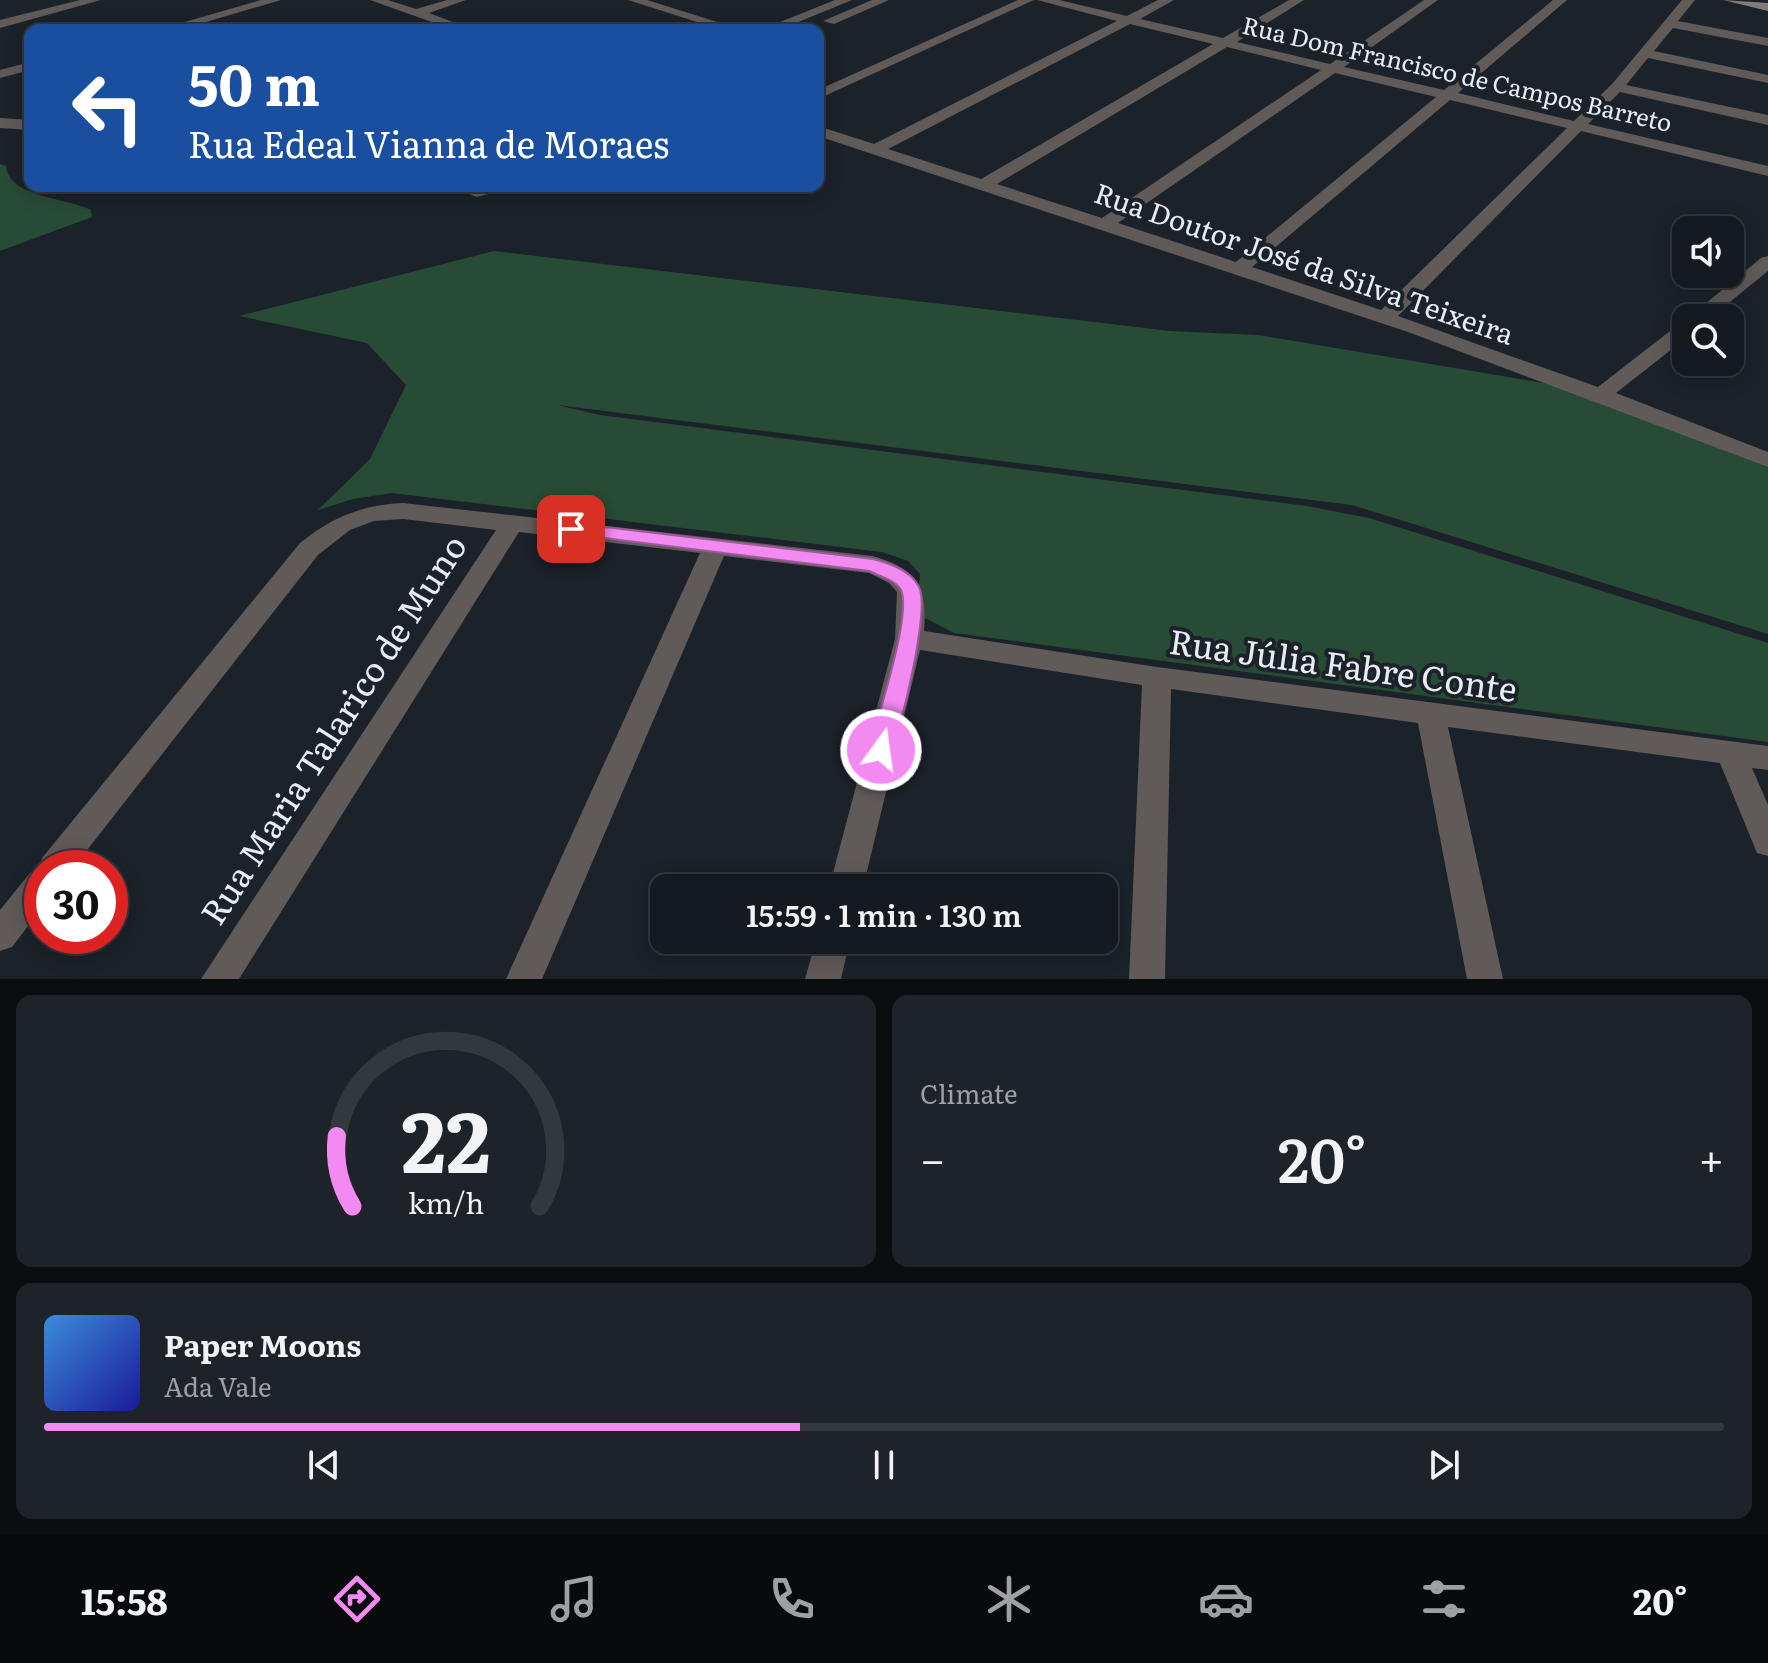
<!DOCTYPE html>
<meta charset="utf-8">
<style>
:root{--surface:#141a1f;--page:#1d2328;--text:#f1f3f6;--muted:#9da1a4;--line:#33383d;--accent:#f38af1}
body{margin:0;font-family:Literata,serif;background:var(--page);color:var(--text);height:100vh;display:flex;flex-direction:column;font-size:30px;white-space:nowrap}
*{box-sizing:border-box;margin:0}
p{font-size:26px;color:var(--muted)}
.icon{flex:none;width:44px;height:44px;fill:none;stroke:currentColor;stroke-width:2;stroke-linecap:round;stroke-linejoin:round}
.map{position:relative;height:979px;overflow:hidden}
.panel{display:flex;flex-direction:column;gap:16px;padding:16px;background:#0b0e11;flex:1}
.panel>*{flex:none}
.top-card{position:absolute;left:24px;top:24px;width:800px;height:168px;border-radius:16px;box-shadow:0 4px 20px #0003,0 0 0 2px var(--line);background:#1a4fa0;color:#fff;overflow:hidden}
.controls{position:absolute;left:1672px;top:216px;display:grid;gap:16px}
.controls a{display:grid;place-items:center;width:72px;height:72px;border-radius:16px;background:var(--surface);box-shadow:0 4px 20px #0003,0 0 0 2px var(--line);font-size:40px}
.speed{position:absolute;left:24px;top:850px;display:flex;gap:16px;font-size:40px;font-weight:700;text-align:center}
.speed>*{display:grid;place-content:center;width:104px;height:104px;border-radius:50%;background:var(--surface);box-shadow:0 4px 20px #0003,0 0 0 2px var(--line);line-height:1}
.speed .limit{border:12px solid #d22;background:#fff;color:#111}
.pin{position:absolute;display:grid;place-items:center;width:68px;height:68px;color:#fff;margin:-34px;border-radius:16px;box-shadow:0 4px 12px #0006}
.me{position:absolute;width:88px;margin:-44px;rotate:14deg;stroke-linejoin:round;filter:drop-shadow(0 0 6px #0008)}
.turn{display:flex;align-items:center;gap:28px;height:168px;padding:0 32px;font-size:36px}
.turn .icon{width:104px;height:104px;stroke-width:2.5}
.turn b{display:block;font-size:56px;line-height:68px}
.big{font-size:60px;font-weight:600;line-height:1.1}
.panel .tile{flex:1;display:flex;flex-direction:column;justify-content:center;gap:12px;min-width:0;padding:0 28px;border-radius:16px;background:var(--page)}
.panel .dial{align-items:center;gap:0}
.dial svg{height:208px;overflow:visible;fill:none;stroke:var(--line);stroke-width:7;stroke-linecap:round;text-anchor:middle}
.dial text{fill:var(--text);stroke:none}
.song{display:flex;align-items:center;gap:24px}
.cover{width:96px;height:96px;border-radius:12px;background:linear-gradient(135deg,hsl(210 70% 55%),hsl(240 70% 35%))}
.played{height:8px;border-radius:4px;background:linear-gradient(90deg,var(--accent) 45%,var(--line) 45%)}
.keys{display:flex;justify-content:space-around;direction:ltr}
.heat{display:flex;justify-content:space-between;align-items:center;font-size:44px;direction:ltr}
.panel .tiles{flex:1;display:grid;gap:16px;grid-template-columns:1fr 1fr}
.tile:last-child{grid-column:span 2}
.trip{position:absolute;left:650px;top:874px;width:468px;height:80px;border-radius:16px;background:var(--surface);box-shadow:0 4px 20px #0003,0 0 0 2px var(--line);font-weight:600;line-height:80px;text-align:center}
.tabs{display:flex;height:128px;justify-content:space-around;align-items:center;background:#080a0c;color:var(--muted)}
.tabs .icon{width:56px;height:56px}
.tabs .active{color:var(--accent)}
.tabs b{font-size:36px;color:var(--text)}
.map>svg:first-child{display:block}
.green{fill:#284b35}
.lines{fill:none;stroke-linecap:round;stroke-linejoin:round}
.lane{fill:#605a59;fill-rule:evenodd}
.street{fill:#605a59;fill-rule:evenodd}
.secondary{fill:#837a79;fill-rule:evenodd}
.route{fill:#f38af1;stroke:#9e5a9d;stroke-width:2}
.labels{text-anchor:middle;stroke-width:8;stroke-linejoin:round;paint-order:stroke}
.far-street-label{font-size:24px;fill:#e8edf2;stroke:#1b2229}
.street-label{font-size:28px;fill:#e8edf2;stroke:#1b2229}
.near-street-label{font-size:34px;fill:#e8edf2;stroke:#1b2229}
</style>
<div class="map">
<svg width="1768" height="979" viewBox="0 0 1768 979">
<rect width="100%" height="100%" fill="#1b2229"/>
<g class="green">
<path d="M0 164 6 166C9 198 66 197 91 210L92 217 0 251Z"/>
<polygon points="494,251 1170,331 1258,335 1579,389 1768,461 1768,634 1352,505 557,405 600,415 1307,506 1369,518 1768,643 1768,742 954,633 925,618 918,600 920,574 908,561 882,552 392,493 353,499 318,510 370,459 406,385 367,343 239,316"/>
</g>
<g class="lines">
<path class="lane" d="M450 186C460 186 467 189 476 190 484 192 488 188 495 192L477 197Z"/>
<g class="street">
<polygon points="80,0 101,0 0,28 0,20"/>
<polygon points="261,0 281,0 179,30 157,30"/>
<polygon points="370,0 388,0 416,9 447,0 466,0 429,13 474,30 454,30"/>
<polygon points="628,0 647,0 743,30 722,30"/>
<polygon points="835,0 852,0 779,30 760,30"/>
<polygon points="872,0 889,0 834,24 823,21"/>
<polygon points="1018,0 1034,0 818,99 818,90"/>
<path d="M1037 0H1059L1127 16 1158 0H1174L1140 19 1223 38 1289 0H1304L1237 42 1330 64 1424 0H1438L1344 67 1444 90 1553 0H1567L1458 93 1574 121 1612 84 1682 0H1695L1678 21 1768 38V46L1673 28 1654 51 1768 75V83L1648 58 1626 85 1768 115V125L1620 92 1588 124 1768 166V176L1581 131 1398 316 1598 387 1679 324 1686 322V338L1616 393 1768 452V467L1408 332 818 136V126L874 144 1117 21ZM1130 24 1213 44 981 179 888 149ZM1227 47 1321 70 1102 218 997 184ZM1335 73 1436 97 1236 262 1118 223ZM1450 100 1567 128 1381 310 1252 267Z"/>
<polygon points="30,62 30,70 0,78 0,70"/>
<polygon points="0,118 30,120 30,130 0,128"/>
<polygon points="1768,256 1768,271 1710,318 1688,318 1761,258"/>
<path d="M403 503 873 556C917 569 928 586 924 631L1157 667 1768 746V770L1752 768 1768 805V856L1757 853 1720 763 1448 727 1503 979H1467L1418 723 1171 689 1165 979H1129L1142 685 920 650 863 888H829L895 639 897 592 889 583 869 573 724 556 542 979H506L700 553 519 532 239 979H201L496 530 403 519 374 521 350 530 318 555 73 868H42V908L12 947 0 951V910L30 873 38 870 42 858 300 543C332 517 362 505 403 503Z"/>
<polygon points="816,940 850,940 841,979 805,979"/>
</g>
<polygon class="secondary" points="1723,0 1768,3 1768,11"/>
</g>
<path class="route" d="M571 523 873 559C889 563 911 570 919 587 930 608 901 733 889 756L881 758 873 756 869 750C877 719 912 615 901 590 896 580 879 576 869 571L564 533 561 529 564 525Z"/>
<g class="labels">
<g class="far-street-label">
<text transform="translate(1457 75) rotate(13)" y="8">Rua Dom Francisco de Campos Barreto</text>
</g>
<g class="street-label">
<text transform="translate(1304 264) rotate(19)" y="10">Rua Doutor José da Silva Teixeira</text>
</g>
<g class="near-street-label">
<text transform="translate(1343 666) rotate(8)" y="12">Rua Júlia Fabre Conte</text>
<text transform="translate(334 730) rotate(-57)" y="12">Rua Maria Talarico de Muno</text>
</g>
</g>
</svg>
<div class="controls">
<a><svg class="icon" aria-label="sound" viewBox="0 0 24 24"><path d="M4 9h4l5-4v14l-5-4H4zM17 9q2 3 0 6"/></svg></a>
<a><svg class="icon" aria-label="search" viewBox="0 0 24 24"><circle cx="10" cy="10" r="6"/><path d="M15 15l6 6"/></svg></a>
</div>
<div class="speed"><div class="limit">30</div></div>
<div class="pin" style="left:571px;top:529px;background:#d93025"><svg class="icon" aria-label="arrive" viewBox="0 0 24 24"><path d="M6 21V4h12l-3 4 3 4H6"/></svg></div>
<svg class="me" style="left:881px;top:750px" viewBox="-20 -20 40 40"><circle r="17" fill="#f38af1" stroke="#fff" stroke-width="3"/><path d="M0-11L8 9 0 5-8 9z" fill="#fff"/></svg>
<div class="trip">15:59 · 1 min · 130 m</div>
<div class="top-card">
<div class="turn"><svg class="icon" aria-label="left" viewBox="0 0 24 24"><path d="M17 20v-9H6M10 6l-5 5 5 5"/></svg><div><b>50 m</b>Rua Edeal Vianna de Moraes</div></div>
</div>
</div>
<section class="panel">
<div class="tiles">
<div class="tile dial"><svg viewBox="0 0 100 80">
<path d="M14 69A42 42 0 1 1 86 69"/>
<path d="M14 69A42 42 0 0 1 8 42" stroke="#f38af1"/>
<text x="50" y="56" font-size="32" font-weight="700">22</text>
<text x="50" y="72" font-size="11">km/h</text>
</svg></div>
<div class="tile"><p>Climate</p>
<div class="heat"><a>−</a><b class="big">20°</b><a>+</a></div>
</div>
<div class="tile">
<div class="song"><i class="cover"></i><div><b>Paper Moons</b><p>Ada Vale</p></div></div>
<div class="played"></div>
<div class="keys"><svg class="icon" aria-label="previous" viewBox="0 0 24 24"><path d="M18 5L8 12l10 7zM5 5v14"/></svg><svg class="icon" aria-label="pause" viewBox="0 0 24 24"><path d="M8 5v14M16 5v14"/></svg><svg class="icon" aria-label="next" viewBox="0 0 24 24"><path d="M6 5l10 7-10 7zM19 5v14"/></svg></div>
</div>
</div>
</section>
<nav class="tabs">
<b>15:58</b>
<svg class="icon active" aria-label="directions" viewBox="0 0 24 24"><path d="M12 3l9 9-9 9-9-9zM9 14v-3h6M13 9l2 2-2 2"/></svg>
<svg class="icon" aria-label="music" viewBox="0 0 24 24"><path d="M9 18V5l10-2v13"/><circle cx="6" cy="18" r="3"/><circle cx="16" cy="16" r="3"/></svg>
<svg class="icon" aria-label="phone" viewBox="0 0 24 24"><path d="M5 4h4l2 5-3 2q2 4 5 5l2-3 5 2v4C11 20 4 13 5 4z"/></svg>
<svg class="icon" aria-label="climate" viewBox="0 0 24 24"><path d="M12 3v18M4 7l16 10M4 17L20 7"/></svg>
<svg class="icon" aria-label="car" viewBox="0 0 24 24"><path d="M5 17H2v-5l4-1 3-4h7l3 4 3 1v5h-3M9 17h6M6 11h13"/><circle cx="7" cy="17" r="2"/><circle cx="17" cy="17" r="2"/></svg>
<svg class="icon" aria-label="filters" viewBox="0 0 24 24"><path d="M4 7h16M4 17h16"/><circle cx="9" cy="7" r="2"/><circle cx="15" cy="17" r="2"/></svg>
<b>20°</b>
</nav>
